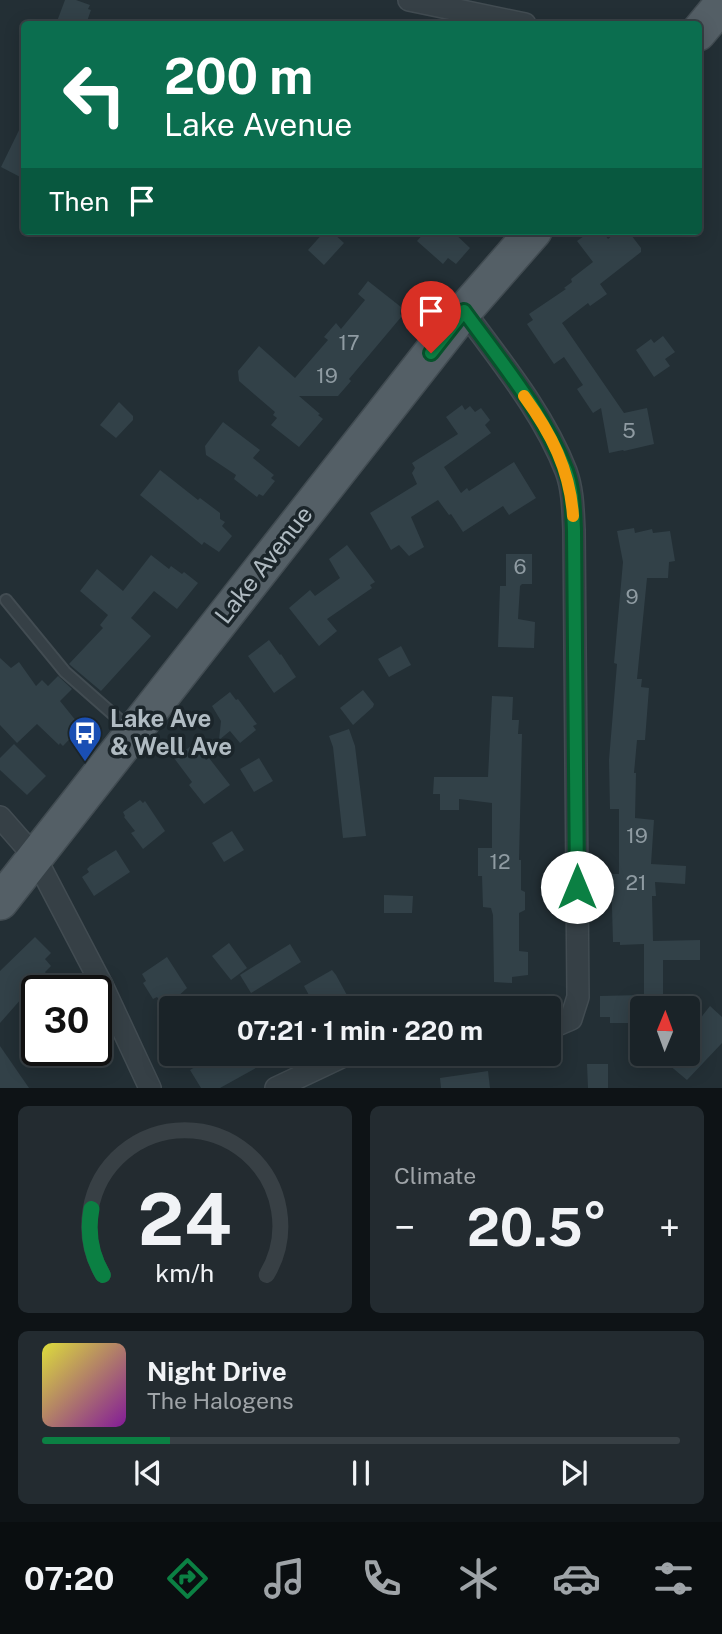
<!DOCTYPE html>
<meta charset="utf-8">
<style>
:root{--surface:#1a2328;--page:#232b30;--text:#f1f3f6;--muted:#9fa4a8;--line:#384045;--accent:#0b8043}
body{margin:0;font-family:"Public Sans",sans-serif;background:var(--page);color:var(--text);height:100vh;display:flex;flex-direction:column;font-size:26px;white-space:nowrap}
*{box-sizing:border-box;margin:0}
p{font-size:23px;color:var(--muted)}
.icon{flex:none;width:38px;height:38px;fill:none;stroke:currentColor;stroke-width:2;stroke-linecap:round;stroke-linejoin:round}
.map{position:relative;height:1088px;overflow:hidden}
.sheet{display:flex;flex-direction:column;gap:18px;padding:18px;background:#0e1316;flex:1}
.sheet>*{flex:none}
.banner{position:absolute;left:21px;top:21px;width:681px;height:214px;border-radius:7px;box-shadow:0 4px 18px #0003,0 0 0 2px var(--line);background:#0b6e4f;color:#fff;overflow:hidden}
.needle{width:46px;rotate:1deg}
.controls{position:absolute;left:630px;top:996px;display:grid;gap:14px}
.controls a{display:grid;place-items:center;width:70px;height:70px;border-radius:7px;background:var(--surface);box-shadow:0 4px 18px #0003,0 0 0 2px var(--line);font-size:35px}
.speed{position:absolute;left:21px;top:975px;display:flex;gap:14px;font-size:35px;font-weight:700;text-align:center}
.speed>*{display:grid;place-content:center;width:91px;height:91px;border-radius:50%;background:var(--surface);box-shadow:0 4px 18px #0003,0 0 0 2px var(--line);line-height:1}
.speed .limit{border:4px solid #111;border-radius:10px;background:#fff;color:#111}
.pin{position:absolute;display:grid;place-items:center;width:60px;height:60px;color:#fff;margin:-72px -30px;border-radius:50% 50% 50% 0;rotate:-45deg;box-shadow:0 0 7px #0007}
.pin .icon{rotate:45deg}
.me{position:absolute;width:77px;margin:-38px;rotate:0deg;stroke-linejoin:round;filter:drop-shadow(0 0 5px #0008)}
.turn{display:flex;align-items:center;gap:24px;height:147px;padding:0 28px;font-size:32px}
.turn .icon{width:91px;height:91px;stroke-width:2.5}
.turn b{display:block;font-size:49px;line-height:60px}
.then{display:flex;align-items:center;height:66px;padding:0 28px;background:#0003;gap:14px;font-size:26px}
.big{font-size:52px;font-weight:700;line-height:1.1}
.sheet .widget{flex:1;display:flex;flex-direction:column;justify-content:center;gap:10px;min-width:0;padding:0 24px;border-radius:10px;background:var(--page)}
.sheet .dial{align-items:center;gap:0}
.dial svg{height:182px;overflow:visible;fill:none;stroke:var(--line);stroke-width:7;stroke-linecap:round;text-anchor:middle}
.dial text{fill:var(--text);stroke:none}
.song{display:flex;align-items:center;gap:21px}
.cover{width:84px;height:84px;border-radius:10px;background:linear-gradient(135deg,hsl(60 70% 55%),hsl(290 70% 35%))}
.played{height:7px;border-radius:4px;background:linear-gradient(90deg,var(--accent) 20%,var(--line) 20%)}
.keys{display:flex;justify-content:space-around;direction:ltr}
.heat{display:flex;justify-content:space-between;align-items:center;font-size:38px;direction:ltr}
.sheet .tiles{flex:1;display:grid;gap:18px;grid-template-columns:1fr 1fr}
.widget:last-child{grid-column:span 2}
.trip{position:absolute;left:159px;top:996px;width:402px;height:70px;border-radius:7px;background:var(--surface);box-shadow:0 4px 18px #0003,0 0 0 2px var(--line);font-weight:700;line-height:70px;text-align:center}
.tabs{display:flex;height:112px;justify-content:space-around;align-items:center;background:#0a0e10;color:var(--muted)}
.tabs .icon{width:49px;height:49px}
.tabs .current{color:var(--accent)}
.tabs b{font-size:32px;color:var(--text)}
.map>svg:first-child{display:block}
.building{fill:#324148}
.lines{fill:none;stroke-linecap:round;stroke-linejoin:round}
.lane-casing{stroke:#424c52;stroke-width:14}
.street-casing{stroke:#424c52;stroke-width:24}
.primary-casing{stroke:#424c52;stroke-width:38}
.lane{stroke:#364046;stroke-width:10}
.street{stroke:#364046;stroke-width:21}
.primary{stroke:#545f66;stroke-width:35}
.route-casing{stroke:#07532c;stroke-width:18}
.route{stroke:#0b8043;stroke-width:12}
.slow{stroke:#f59e0b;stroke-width:12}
.labels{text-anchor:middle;stroke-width:7;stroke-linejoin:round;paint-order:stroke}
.number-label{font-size:21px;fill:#8f9ba2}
.street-label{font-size:24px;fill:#b0bbc2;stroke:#1b252a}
.poi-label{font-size:24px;font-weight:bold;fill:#b0bbc2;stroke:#1b252a;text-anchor:start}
</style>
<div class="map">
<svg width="722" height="1088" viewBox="0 0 722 1088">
<rect width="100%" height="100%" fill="#232f35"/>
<g class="building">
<polygon points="65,0 76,0 90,5 88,9 91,10 86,24 56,24"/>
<polygon points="24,120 24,179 1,167"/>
<polygon points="325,231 329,236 333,233 344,243 324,265 308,250"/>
<polygon points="426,231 452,231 470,248 456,264 448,258 443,264 417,241"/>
<polygon points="591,231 602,231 608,239 618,231 628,231 641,248 641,252 600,284 607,294 590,306 588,303 562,323 624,413 647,408 654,444 624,451 623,450 609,453 601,408 593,413 577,389 583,385 564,357 554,364 527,324 533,320 529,314 566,289 564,288 572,282 571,279 593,262 577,241"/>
<polygon points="368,281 401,307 400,314 402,316 349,379 351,381 338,396 299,396 320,414 318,415 323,419 299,447 271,425 277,418 273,415 275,412 239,381 238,371 259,346 295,378 328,340 324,337 336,323 341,329 365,300 358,294"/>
<polygon points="663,336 675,352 665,359 670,366 654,377 636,350 651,339 654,343"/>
<polygon points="119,402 133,416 133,420 116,438 100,425"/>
<polygon points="462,405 465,410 470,406 475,412 481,408 490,420 485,425 491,433 444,467 461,493 467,488 469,491 514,462 536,498 509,515 503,506 463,532 451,514 449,515 438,500 411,517 424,547 409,556 399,545 391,550 370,513 417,484 412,473 415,468 412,463 458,434 446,417"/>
<polygon points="223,422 260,450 253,458 274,475 271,478 275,481 263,496 259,494 257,497 234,479 236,475 206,455 205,446"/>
<polygon points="160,470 198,500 200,498 220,513 220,519 225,522 222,526 232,536 219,552 204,542 202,545 140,495"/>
<polygon points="634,528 635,533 652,529 653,533 670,531 675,561 669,562 668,578 647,578 637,679 642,679 641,687 649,688 645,740 637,740 634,773 636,773 635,818 654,820 651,864 686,866 685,884 655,882 656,896 652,896 653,941 700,940 700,960 663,960 663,998 644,997 644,944 620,945 620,942 613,942 611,874 619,874 619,809 610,809 609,760 617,664 614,663 623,562 617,531"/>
<polygon points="347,545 375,582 370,585 372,588 327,619 337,631 319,646 289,608 310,590 315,596 340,578 329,559"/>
<polygon points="506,554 532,554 532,584 522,584 520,586 518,619 535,622 534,648 498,647 500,586 506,586"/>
<polygon points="151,555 169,569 171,566 182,574 184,572 198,583 177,609 154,591 131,618 151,636 101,691 69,664 103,628 100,625 108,615 80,591 97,569 123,591"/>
<polygon points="269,640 280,655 281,654 296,677 274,693 248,656"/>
<polygon points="401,646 411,665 389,677 378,659"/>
<polygon points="0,658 11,668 19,662 36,686 42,680 48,686 58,676 72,689 60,701 81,727 63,746 60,743 59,745 37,724 17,743 0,725"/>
<polygon points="363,690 374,704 373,707 353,725 340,708"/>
<polygon points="230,692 236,700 238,699 257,724 253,726 256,730 240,743 230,731 219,740 221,721 212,706"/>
<polygon points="492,696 513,697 512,720 519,720 518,734 522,734 519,860 521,860 521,890 525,892 525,910 519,913 519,951 528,952 528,975 512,977 512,983 494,982 493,915 491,908 483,907 482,876 478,876 478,848 492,848 492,803 459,799 459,810 440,810 440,794 433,794 434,777 488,777"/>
<polygon points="349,729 355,746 366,836 343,838 333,747 329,736"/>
<polygon points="14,744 46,776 27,795 0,770 0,758"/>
<polygon points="194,744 206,760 209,758 230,785 204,804 189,785 192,782 174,758"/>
<polygon points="259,758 273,781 254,792 240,769"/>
<polygon points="140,800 143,803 145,801 165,831 143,849 131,833 135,831 124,817 125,816 123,812"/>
<polygon points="232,831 244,850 224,862 212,843"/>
<polygon points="116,850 130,872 94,896 82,877 89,872 87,869 90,866"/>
<polygon points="384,895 413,896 412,913 384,913"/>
<polygon points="35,937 51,953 45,959 51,966 45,972 58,990 29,990 0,1023 0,971"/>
<polygon points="229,943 247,968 231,980 212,956"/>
<polygon points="290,944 301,962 251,993 240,975"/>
<polygon points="167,957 187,988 175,999 174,997 162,1004 157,997 153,999 143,983 146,981 142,974"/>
<polygon points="332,970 336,975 354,1008 316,1008 304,986"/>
<polygon points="642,995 642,1019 630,1020 630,1023 610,1023 610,1017 600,1017 600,996"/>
<polygon points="710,1006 722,1017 722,1043 687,1080 656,1054 688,1054 688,1034"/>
<polygon points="0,1046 29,1088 0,1088"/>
<polygon points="186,1054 281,1054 220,1088 201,1088 190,1070 195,1067"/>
<polygon points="587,1064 608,1064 608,1088 588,1088"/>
<polygon points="488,1071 490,1088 441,1088 440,1078"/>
</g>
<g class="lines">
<g class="lane-casing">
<polyline id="lane" points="6,600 65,672 131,730"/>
</g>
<g class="street-casing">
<g id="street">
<polyline points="409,0 525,24"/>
<path d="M464 311C501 362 543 412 566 471 573 490 573 511 574 530L578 997 571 1019 557 1025H550"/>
<polyline points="0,817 35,857 102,985 150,1088"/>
<polyline points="276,1088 348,1054"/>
</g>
</g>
<g class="primary-casing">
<g id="primary">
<polyline points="698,33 722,4"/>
<polyline points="0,902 464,311 534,231"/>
</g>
</g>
<use href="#lane" class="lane"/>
<use href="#street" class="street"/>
<use href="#primary" class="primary"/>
</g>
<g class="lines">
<g class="route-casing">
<path id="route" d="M431 353 464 311C501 362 543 412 566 471 573 490 573 511 574 530L577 887"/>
</g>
<use href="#route" class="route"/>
<path class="slow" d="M524 396C551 433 570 470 573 516"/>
</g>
<defs>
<g id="bus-pin" transform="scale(1.75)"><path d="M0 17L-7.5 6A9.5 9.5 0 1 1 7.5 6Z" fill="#1a4fb4" stroke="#1b252a"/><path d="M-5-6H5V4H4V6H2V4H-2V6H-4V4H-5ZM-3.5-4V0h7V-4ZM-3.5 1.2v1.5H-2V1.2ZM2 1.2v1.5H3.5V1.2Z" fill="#fff"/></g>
</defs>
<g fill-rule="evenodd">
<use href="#bus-pin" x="85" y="733"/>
</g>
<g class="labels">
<g class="number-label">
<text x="349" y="350">17</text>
<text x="327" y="383">19</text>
<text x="629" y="438">5</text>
<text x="520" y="574">6</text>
<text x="632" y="604">9</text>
<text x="637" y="843">19</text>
<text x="500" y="869">12</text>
<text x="636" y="890">21</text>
</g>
<g class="street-label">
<text transform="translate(264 565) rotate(-52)" y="8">Lake Avenue</text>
</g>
<g class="poi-label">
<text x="110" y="727">Lake Ave<tspan x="110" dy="28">&amp; Well Ave</tspan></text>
</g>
</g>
</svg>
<div class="controls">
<a><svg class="needle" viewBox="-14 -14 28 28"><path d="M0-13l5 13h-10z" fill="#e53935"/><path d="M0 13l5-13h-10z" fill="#9fa4a8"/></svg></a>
</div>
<div class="speed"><div class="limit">30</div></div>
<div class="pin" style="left:431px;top:353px;background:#d93025"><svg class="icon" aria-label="arrive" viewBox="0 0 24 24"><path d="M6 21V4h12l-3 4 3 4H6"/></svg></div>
<svg class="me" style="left:577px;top:887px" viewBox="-20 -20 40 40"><circle r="19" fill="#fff"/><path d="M0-13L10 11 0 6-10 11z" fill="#0b8043"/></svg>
<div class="trip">07:21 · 1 min · 220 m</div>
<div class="banner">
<div class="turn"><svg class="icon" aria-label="left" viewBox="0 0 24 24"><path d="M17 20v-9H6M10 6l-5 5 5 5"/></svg><div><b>200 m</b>Lake Avenue</div></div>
<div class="then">Then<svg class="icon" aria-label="arrive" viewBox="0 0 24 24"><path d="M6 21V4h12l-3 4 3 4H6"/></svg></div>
</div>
</div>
<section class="sheet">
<div class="tiles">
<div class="widget dial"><svg viewBox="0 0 100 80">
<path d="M14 69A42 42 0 1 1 86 69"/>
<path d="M14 69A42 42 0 0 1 9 40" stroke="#0b8043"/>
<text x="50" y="56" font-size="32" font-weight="700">24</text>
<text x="50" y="72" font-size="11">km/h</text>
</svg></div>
<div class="widget"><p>Climate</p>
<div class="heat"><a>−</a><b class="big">20.5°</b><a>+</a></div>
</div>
<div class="widget">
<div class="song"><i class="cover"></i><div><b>Night Drive</b><p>The Halogens</p></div></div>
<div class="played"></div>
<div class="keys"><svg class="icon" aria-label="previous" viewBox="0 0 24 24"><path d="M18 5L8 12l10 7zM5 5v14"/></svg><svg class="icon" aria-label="pause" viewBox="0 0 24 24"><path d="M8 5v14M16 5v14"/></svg><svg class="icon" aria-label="next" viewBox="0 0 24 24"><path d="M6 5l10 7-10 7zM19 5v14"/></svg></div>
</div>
</div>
</section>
<nav class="tabs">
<b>07:20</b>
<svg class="icon current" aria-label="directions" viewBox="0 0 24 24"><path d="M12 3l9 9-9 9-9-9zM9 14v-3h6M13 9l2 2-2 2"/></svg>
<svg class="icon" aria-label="music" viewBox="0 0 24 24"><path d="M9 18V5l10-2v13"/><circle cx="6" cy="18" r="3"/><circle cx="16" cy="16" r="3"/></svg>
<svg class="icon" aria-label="phone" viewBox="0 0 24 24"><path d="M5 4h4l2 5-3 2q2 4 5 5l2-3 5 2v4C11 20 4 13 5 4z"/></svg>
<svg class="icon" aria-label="climate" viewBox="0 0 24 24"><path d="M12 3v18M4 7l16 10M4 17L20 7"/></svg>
<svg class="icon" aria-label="car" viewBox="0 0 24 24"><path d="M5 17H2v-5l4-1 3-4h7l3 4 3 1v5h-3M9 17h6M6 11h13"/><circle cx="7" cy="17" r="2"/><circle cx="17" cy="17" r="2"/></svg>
<svg class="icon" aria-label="filters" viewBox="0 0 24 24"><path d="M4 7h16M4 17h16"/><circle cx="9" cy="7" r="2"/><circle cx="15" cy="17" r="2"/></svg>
</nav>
